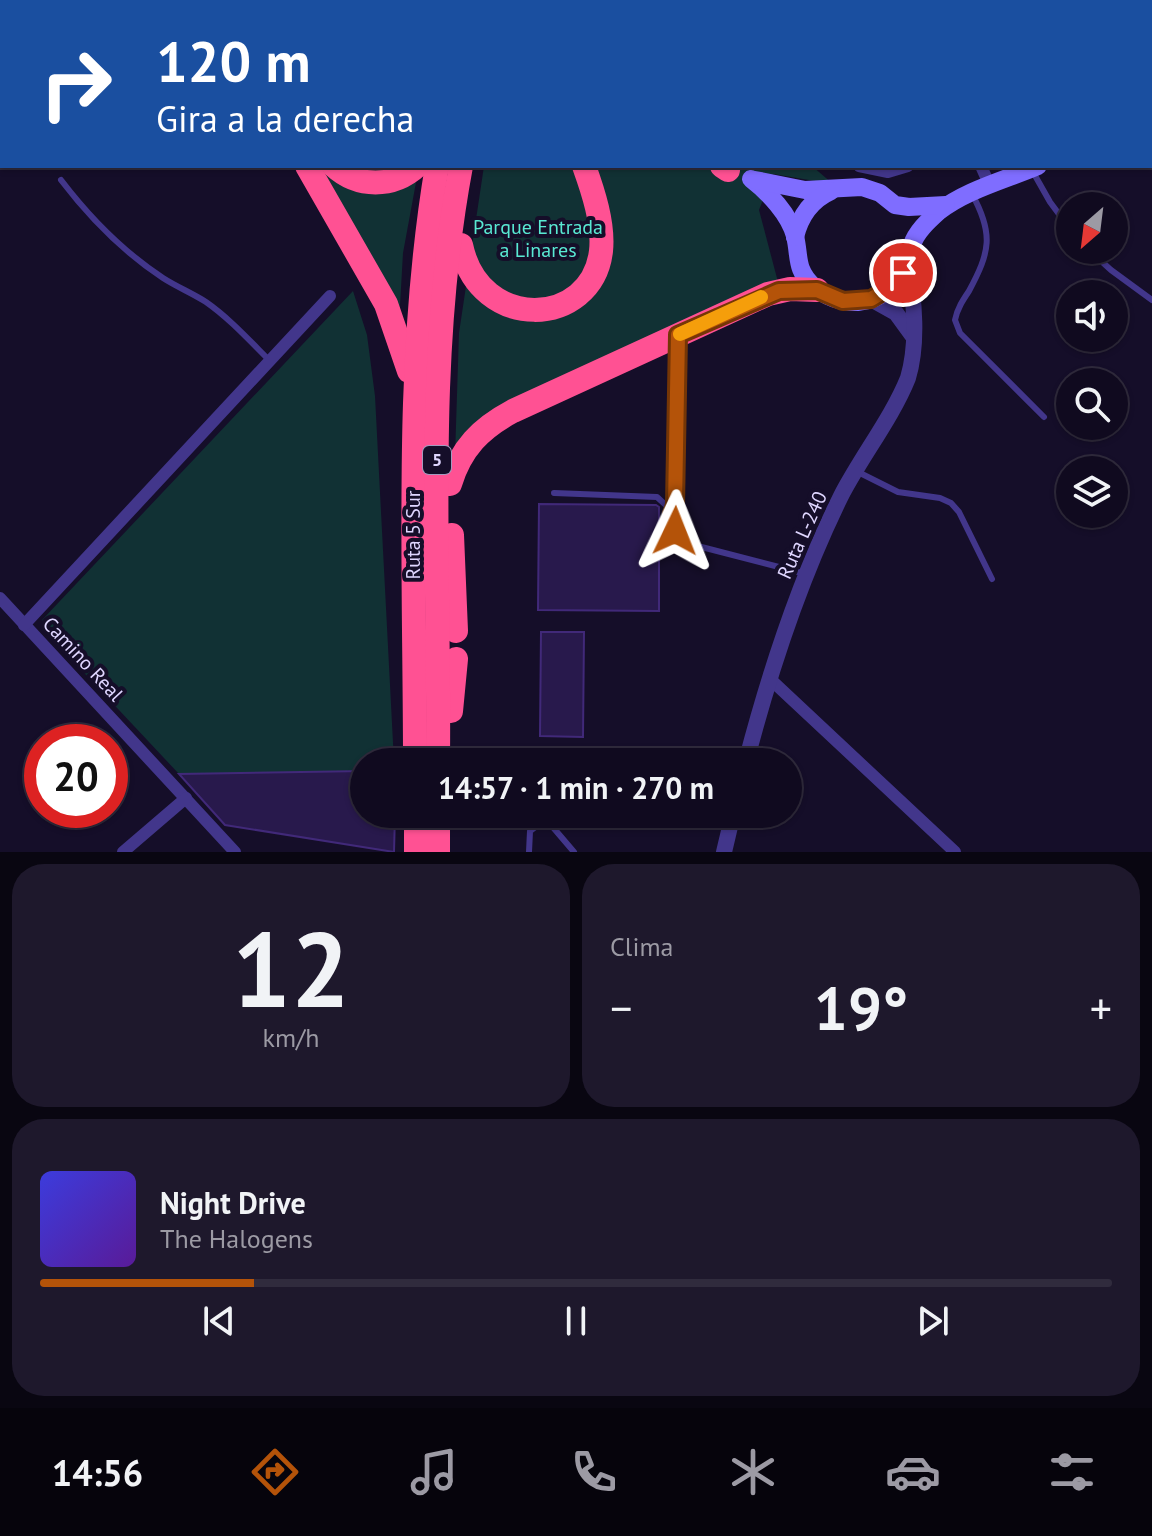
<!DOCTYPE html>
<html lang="es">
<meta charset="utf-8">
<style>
:root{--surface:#100a1f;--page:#1e182c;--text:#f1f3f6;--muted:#9c9aa4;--line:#302b3d;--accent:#b45309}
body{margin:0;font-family:"PT Sans",sans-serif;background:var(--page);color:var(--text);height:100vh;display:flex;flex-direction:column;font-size:30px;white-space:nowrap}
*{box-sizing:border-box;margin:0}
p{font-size:26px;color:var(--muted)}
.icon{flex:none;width:44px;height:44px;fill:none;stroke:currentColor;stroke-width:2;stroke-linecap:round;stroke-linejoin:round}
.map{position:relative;height:852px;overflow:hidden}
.sheet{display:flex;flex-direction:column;gap:12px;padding:12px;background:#090611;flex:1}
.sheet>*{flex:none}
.hud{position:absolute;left:0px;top:0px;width:1152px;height:168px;box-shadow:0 2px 6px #0004,0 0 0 2px var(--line);background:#1a4fa0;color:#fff;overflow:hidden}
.needle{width:52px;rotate:208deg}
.fabs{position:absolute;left:1056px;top:192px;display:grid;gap:16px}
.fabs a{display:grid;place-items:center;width:72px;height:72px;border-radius:50%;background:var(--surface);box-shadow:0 2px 6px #0004,0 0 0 2px var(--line);font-size:40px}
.speed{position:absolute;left:24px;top:724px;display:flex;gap:16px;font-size:40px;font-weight:700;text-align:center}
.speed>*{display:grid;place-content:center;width:104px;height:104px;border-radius:50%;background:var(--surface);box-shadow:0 2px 6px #0004,0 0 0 2px var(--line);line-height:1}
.speed .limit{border:12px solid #d22;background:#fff;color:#111}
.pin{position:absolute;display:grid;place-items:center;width:68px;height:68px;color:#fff;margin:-34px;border:4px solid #fff;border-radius:50%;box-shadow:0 2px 8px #0007}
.me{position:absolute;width:88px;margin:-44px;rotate:2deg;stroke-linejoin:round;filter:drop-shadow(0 0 6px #0008)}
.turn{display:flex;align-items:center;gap:28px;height:168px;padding:0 24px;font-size:36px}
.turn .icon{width:104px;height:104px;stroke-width:2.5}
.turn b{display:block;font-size:56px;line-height:68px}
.big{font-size:60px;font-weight:800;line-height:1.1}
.sheet .tile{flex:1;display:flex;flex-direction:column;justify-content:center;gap:12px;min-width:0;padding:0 28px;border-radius:32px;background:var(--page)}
.sheet .dial{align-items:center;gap:0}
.dial b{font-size:104px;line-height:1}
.song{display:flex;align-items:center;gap:24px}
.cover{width:96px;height:96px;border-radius:12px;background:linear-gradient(135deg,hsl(240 70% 55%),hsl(270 70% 35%))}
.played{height:8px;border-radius:4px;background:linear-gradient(90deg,var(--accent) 20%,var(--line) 20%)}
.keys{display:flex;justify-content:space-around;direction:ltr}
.heat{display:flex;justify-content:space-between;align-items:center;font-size:44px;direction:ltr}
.sheet .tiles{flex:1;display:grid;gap:12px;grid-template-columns:1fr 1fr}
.tile:last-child{grid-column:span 2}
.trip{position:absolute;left:350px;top:748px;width:452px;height:80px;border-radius:40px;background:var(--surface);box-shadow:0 2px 6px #0004,0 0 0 2px var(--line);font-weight:800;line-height:80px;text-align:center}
.tabs{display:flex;height:128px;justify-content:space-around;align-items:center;background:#06040c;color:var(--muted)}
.tabs .icon{width:56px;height:56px}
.tabs .current{color:var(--accent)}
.tabs b{font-size:36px;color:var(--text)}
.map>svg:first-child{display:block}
.green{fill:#113134}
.building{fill:#28194c;stroke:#412979;stroke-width:2}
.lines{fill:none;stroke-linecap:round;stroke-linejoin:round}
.service{stroke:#42368b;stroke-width:6}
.minor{stroke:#42368b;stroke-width:12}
.tertiary{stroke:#42368b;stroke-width:16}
.secondary{stroke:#7f6dff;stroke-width:18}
.primary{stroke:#d35dff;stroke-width:20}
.motorway{stroke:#ff5193;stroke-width:24}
.route-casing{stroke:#753606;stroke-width:20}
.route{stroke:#b45309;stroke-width:14}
.slow{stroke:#f59e0b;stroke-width:14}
.labels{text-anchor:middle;stroke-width:8;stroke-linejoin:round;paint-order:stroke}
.shield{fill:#150e29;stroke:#a29abf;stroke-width:2}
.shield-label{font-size:18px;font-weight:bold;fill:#dfd6ff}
.park-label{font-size:20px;fill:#59e9d3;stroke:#150e29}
.street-label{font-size:20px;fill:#dfd6ff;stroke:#150e29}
</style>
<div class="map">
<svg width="1152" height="852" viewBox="0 0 1152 852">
<rect width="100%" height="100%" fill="#150e29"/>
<g class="green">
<polygon points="317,166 419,166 403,253 399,323"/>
<polygon points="484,166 812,166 833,184 773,174 759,210 778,282 511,406 455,456 459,333"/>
<polygon points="353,291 367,335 375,396 394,762 364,762 364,771 179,774 43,629 42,620"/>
</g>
<g class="building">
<polygon points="539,504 656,505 659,507 659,611 538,610"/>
<polygon points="541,632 584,632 583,737 540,736"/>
<polygon points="364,771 364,814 395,814 394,852 225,825 179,774"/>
</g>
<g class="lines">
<g class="service">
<polyline points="1033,172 1050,202 1070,229"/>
<path d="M61 180C90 218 122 251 163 278 177 287 192 293 206 302 229 318 249 340 269 360"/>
<path d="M972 194C994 234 990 252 969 291 963 300 957 309 955 320L960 333 1044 417"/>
<polyline points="1089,250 1111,270 1152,300"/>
<polyline points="858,472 898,492 940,498 951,503 959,512 992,579"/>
<polyline points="554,493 657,497 670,509 675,531 686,543 806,574"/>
<polyline points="672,514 675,505 678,343"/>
<polyline points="529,852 530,831 538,825 551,825 574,852"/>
</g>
<g class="minor">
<polyline points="740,0 741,2"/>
<polyline points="859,166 888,172 908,166"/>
<polyline points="981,166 990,186"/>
<polyline points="0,598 235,852"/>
<polyline points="24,625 330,296"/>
<polyline points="769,678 955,852"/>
<polyline points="123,852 186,798"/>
</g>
<g class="tertiary">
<polyline points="871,299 896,313 912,335"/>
<path d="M746 762C770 670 799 581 841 496 861 457 892 418 908 378 918 345 915 298 907 265"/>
<polyline points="724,852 733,814"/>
</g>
<g class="secondary">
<polyline points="1150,124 1152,124"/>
<path d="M751 179C769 193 789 214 795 236 800 257 795 269 813 286 825 297 842 303 858 302 881 300 900 285 908 263 910 257 909 251 912 245 916 232 928 221 938 212 966 190 1005 180 1038 166"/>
<polyline points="755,180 805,190 862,187 880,193 895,205 909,207 946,205"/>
<path d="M795 237C800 216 811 200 831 191"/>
</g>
<polyline class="primary" points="299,0 303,2"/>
<g class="motorway">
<polyline points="253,0 254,2"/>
<polyline points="348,2 349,0"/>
<polyline points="478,2 478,0"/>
<polyline points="516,2 516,0"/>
<polyline points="662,2 662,0"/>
<polyline points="689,2 690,0"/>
<polyline points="307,166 386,304 409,371"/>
<path d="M334 166C358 188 393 188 417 166"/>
<polyline points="722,166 728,170"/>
<path d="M461 245C479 333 592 328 601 251 604 224 593 191 584 166"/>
<path d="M450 484C461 448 481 428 513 411L768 294 790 289 817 290"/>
<polyline points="452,535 456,631"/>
<polyline points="451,711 456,659"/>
<path d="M415 762C415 564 404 362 437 166"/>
<path d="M438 762C440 564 424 362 461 166"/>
<polyline points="416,814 416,852"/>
<polyline points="438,852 438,814"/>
</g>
</g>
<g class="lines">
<g class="route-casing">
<polyline id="route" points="675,531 672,514 675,505 678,335 779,291 817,290 843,301 871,299 893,286 903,273"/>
</g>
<use href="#route" class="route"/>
<polyline class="slow" points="680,334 761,297"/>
</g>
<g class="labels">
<rect class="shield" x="423" y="446" width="28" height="28" rx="6"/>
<g class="shield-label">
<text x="437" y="466">5</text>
</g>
<g class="park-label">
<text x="538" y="234">Parque Entrada<tspan x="538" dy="23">a Linares</tspan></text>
</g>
<g class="street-label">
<text transform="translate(413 535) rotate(-90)" y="7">Ruta 5 Sur</text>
<text transform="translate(802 535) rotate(-66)" y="7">Ruta L-240</text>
<text transform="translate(83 659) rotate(47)" y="7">Camino Real</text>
</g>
</g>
</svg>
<div class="fabs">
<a><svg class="needle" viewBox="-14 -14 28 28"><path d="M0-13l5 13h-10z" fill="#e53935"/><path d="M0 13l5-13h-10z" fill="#9c9aa4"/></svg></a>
<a><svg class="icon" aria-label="sound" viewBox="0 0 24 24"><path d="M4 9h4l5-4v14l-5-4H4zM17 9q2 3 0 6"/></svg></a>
<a><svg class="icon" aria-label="search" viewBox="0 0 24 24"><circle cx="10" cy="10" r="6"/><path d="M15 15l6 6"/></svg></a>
<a><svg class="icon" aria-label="layers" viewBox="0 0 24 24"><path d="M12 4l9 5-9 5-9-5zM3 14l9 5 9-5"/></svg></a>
</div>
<div class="speed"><div class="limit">20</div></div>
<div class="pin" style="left:903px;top:273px;background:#d93025"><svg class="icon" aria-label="arrive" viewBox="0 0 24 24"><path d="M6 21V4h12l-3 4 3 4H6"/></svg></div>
<svg class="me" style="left:675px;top:531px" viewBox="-20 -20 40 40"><path d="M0-17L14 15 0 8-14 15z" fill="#b45309" stroke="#fff" stroke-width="4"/></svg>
<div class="trip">14:57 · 1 min · 270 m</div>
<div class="hud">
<div class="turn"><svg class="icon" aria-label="right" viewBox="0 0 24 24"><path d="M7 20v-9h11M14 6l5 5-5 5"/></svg><div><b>120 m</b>Gira a la derecha</div></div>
</div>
</div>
<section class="sheet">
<div class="tiles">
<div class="tile dial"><b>12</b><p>km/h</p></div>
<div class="tile"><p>Clima</p>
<div class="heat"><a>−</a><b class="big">19°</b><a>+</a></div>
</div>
<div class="tile">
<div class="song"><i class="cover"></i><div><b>Night Drive</b><p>The Halogens</p></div></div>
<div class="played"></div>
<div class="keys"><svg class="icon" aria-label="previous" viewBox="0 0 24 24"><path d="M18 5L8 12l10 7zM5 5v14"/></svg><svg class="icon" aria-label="pause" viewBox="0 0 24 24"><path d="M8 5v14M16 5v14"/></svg><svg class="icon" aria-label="next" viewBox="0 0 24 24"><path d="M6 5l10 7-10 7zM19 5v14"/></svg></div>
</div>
</div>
</section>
<nav class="tabs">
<b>14:56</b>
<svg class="icon current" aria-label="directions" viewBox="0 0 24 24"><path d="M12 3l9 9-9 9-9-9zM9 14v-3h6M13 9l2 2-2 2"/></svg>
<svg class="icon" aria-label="music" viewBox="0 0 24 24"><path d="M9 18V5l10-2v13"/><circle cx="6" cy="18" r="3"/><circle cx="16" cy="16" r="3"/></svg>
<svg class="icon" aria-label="phone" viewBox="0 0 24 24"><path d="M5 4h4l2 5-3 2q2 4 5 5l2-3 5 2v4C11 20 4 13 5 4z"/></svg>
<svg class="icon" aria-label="climate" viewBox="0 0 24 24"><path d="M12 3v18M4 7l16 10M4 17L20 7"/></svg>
<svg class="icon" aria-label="car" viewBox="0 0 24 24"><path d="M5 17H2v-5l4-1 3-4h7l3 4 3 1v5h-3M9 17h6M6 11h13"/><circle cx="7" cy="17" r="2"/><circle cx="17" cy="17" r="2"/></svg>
<svg class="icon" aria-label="filters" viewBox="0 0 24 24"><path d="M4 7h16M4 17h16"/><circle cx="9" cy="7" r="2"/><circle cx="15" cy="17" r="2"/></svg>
</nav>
